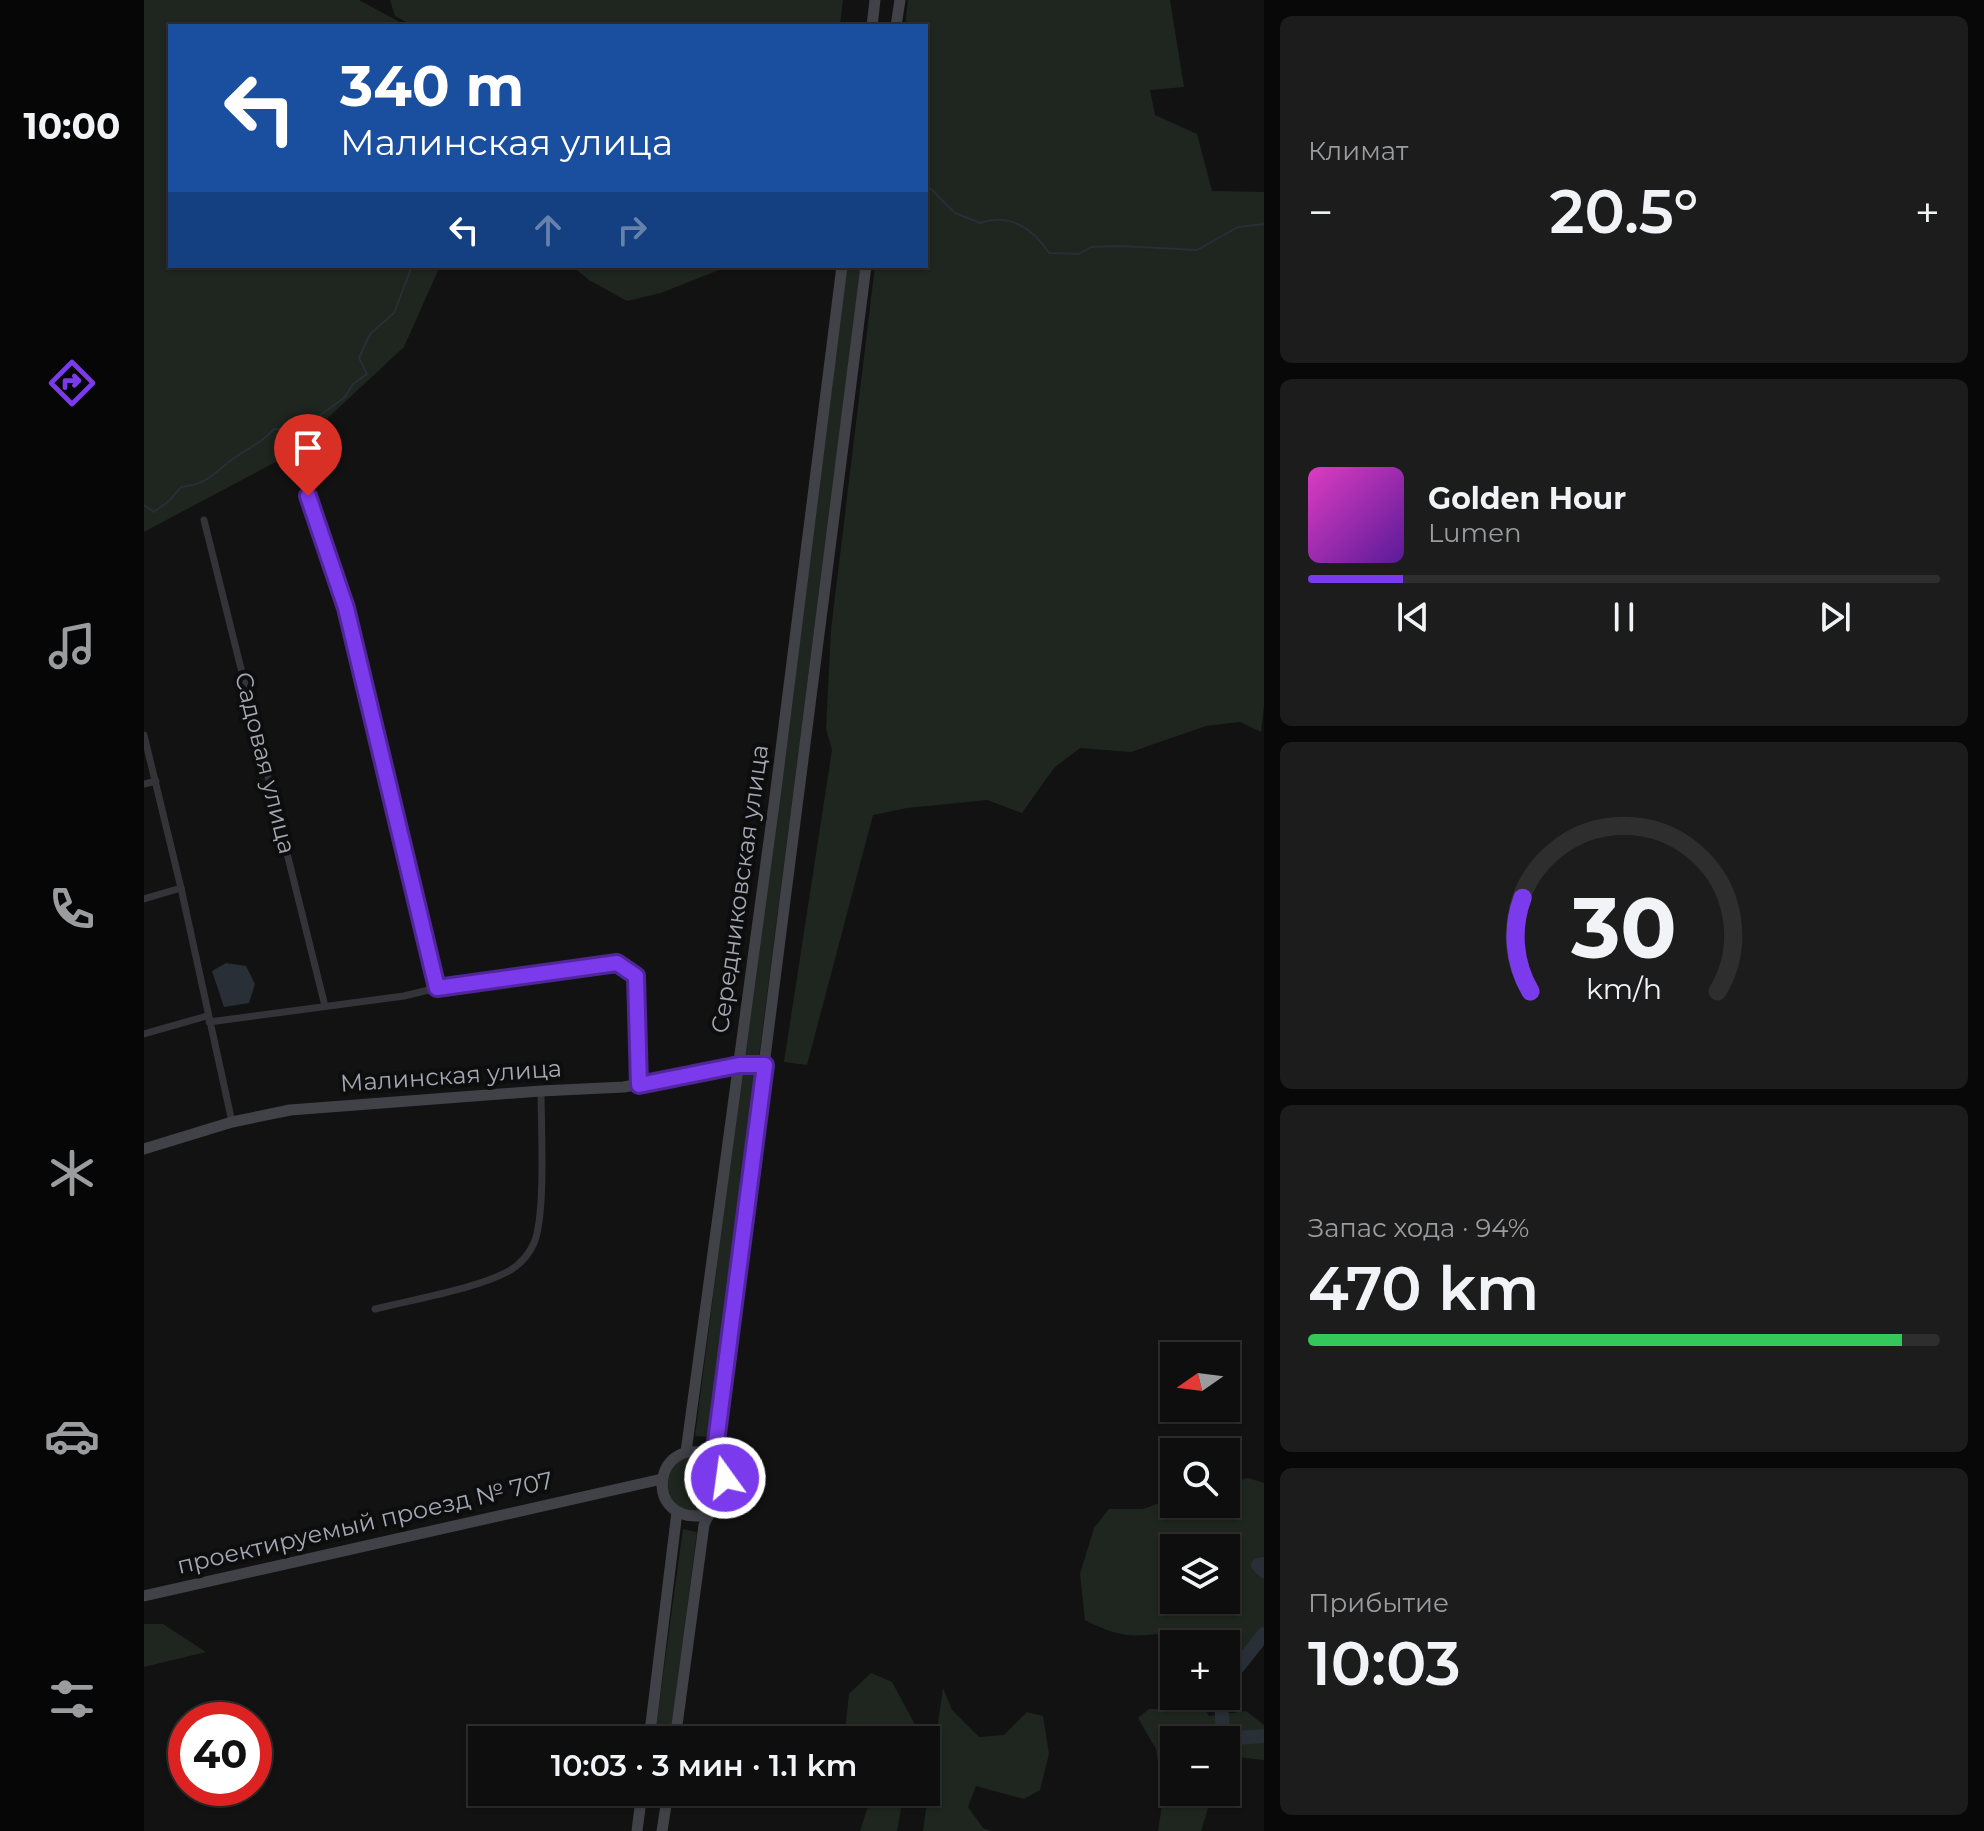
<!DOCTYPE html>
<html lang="ru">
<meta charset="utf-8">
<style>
:root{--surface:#0e0e0e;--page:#1c1c1c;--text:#f1f3f6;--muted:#9b9c9e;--line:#2e2e2e;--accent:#7c3aed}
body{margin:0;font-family:Montserrat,sans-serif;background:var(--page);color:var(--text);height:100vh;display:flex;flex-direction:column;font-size:30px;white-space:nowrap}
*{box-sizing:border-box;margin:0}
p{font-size:26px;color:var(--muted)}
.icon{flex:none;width:44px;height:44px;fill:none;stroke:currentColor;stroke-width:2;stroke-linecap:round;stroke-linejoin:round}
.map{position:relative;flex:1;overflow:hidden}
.sheet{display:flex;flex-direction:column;gap:16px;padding:16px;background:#080808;width:720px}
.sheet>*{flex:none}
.banner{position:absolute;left:24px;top:24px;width:760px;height:244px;border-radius:0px;box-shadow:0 2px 6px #0004,0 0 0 2px var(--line);background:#1a4fa0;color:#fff;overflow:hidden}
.needle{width:52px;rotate:256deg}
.fabs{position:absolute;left:1016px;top:1342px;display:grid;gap:16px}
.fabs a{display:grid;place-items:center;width:80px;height:80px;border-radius:0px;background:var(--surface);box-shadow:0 2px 6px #0004,0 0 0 2px var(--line);font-size:40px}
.speed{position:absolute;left:24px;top:1702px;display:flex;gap:16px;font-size:40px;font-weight:700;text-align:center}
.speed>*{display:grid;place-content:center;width:104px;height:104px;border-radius:50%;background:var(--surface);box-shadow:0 2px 6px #0004,0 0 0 2px var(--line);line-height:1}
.speed .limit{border:12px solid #d22;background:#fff;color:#111}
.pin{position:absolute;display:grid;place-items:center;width:68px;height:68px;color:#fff;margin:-82px -34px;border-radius:50% 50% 50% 0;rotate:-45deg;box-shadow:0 0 8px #0007}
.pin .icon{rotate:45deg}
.me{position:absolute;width:88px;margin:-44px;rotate:346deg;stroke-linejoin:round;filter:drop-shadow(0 0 6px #0008)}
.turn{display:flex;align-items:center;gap:28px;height:168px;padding:0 40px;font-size:36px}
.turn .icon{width:104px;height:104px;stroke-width:2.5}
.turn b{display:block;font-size:56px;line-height:68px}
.lanes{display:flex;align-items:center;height:76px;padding:0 40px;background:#0003;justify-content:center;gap:40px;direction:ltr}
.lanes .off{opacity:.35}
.big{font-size:60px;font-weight:600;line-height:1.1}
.sheet .widget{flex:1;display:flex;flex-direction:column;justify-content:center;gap:12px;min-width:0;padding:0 28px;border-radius:12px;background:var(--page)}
.sheet .dial{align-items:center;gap:0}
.dial svg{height:208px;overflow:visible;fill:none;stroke:var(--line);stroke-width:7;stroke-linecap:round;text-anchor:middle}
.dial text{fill:var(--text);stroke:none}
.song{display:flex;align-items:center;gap:24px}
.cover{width:96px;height:96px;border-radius:12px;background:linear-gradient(135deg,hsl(310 70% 55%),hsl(270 70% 35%))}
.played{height:8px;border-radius:4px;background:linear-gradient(90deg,var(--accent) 15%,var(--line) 15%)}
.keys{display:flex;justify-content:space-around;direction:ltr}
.heat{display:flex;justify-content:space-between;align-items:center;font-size:44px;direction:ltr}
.charge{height:12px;border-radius:6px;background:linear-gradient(90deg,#34c759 94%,var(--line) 0)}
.trip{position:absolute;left:324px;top:1726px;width:472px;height:80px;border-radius:0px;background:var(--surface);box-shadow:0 2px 6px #0004,0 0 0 2px var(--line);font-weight:600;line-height:80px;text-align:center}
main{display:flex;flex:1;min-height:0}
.tabs{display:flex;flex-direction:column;width:144px;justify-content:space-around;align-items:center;background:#060606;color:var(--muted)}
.tabs .icon{width:56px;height:56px}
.tabs .current{color:var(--accent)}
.tabs b{font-size:36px;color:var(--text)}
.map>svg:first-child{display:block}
.green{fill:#1e261f;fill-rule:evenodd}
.water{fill:#282f36}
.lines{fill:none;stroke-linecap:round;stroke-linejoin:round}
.stream{stroke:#282f36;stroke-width:2}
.river{stroke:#282f36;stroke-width:14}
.street{stroke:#333338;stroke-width:7}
.secondary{stroke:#414248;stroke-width:11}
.route-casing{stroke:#51269a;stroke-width:20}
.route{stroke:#7c3aed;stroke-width:14}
.labels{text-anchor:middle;stroke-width:8;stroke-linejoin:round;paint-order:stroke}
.street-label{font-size:24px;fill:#a3a7b3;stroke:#0d0d0e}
</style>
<main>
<nav class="tabs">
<b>10:00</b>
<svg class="icon current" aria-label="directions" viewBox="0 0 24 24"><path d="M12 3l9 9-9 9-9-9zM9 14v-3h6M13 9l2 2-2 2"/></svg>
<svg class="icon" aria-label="music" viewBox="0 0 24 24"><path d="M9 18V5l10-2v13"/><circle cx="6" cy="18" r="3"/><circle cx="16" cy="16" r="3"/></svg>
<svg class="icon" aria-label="phone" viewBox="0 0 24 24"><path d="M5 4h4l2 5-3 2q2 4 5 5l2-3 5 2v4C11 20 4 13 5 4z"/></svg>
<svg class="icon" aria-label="climate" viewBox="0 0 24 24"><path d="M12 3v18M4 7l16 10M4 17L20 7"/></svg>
<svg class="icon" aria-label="car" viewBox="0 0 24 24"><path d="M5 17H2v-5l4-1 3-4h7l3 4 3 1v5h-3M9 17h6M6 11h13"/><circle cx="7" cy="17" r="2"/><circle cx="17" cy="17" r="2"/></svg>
<svg class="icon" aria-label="filters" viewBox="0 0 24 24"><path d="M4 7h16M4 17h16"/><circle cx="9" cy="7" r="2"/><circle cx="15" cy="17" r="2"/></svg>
</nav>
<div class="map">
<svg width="1120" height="1831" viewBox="0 0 1120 1831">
<rect width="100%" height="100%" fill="#121213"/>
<g class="green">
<polygon points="0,0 215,0 263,26 26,26 26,266 296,266 260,347 143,456 0,532"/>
<polygon points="246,0 699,0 696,26 269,26 251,16"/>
<polygon points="764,0 1026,0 1040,87 1006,90 1011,115 1053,134 1068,191 1120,192 1120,705 1117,732 1096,722 1062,726 987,752 936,748 910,768 878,813 843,800 763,808 729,815 663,1065 640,1062 688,750 682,729 687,630 731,266 782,266 782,26 761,26"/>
<polygon points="428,266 585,266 517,293 483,301 445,280"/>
<polygon points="702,266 717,266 566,1437 551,1436"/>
<circle cx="550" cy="1484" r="28"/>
<path d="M1104 1478 1120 1483V1632L1082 1672V1644H1041L1030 1632C992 1637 977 1639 941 1620L936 1574 950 1528 965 1509H999L1030 1498V1504H1082V1484ZM1030 1548H1082V1600H1030Z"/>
<polygon points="539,1529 553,1532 526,1740 510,1740"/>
<polygon points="0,1624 19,1624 62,1652 0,1667"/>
<polygon points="727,1673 748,1682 775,1732 773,1740 700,1740 705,1694"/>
<polygon points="799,1688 808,1710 835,1737 860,1735 883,1712 899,1716 905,1754 896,1790 880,1799 832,1786 824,1807 839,1828 847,1831 779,1831"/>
<polygon points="1037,1696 1056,1696 1055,1698 1065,1716 1102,1711 1120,1725 1120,1760 1093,1757 1082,1768 1082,1740 1030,1740 1030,1792 1069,1792 1057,1831 1014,1831 1019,1799 1012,1749 994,1718 1005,1709 1031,1709"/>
<polygon points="727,1792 760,1792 753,1831 716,1831 728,1794"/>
</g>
<polygon class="water" points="82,963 102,966 111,984 105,1003 80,1007 68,971"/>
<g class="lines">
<g class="stream">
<path d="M782 184 811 213 836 223C865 213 889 228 905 253L935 254 947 247 976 246 1053 250 1094 227 1120 224"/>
<path d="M0 505 10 512 25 501 37 487C66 484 71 471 93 456 109 445 115 445 130 429L147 430 155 422 171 419 201 397 209 384 223 374 215 358 226 334 250 313 268 266"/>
</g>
<g class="river">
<polyline points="1120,1564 1114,1565 1120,1571"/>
<polyline points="1082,1682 1120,1634"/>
<polyline points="1077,1696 1079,1739 1120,1736"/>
</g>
<g class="street">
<polyline points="155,468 202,608 293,988"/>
<polyline points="60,520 181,1006"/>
<polyline points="0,735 37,888 88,1122"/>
<polyline points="0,784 12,781"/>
<polyline points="0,899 37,888"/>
<polyline points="65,1022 260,996 293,988 473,963 492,976 495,1085"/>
<polyline points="0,1034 63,1016"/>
<path d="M231 1309C266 1300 344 1287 371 1267 379 1261 386 1252 390 1243 402 1215 397 1126 397 1091"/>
</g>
<g class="secondary">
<polyline points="728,26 731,0"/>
<polyline points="752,26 756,0"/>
<polyline points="0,1149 88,1122 146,1110 397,1091 480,1087 595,1065 621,1065"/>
<polyline points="542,1452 632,789 698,266"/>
<path d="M563 1515C496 1527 509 1429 570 1457"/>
<polyline points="0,1596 518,1479"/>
<polyline points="505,1740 533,1512"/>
<path d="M531 1740 560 1525C564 1511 577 1506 580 1491 584 1469 569 1465 572 1441L722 266"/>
<polyline points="493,1831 498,1792"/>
<polyline points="518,1831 524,1792"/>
</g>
</g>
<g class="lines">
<g class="route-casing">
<polyline id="route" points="164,496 202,608 293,988 473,963 492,976 495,1085 595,1065 621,1065 570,1457 581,1478"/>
</g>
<use href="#route" class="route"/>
</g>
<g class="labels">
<g class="street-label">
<text transform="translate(121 763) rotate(76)" y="8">Садовая улица</text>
<text transform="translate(596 889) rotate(-82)" y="8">Середниковская улица</text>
<text transform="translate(307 1076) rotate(-4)" y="8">Малинская улица</text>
<text transform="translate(221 1523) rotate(-13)" y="8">проектируемый проезд № 707</text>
</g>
</g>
</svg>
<div class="fabs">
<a><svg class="needle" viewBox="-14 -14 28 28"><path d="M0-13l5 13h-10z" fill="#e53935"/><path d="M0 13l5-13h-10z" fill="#9b9c9e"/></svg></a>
<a><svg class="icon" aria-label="search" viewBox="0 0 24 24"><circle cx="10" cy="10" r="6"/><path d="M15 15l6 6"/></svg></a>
<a><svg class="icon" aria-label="layers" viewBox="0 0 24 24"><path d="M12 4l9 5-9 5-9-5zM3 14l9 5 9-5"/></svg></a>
<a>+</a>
<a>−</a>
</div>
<div class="speed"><div class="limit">40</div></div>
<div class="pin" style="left:164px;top:496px;background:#d93025"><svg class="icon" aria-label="arrive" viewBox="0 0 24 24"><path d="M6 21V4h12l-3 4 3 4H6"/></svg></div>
<svg class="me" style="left:581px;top:1478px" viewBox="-20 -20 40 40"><circle r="17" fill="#7c3aed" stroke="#fff" stroke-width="3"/><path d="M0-11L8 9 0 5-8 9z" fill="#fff"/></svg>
<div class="trip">10:03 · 3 мин · 1.1 km</div>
<div class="banner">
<div class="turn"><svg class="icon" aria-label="left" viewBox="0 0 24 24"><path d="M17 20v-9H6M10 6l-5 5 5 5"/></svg><div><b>340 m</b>Малинская улица</div></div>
<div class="lanes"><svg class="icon" aria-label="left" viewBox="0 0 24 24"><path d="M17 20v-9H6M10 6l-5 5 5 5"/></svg><svg class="icon off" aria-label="ahead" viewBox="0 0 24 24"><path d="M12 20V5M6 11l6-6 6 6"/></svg><svg class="icon off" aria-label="right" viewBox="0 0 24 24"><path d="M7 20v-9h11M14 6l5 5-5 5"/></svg></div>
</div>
</div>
<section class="sheet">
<div class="widget"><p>Климат</p>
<div class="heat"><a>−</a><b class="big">20.5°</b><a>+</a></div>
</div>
<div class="widget">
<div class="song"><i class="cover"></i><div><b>Golden Hour</b><p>Lumen</p></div></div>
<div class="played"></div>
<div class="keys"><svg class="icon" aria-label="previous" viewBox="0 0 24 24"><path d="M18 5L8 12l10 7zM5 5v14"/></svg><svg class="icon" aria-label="pause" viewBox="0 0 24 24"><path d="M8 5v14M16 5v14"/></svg><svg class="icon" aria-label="next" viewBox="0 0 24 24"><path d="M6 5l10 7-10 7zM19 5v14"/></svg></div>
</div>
<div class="widget dial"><svg viewBox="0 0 100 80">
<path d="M14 69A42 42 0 1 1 86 69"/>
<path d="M14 69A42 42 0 0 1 11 33" stroke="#7c3aed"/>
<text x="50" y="56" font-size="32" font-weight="700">30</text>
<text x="50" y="72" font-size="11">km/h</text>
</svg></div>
<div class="widget"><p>Запас хода · 94%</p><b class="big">470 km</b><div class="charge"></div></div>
<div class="widget"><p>Прибытие</p><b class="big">10:03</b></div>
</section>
</main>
